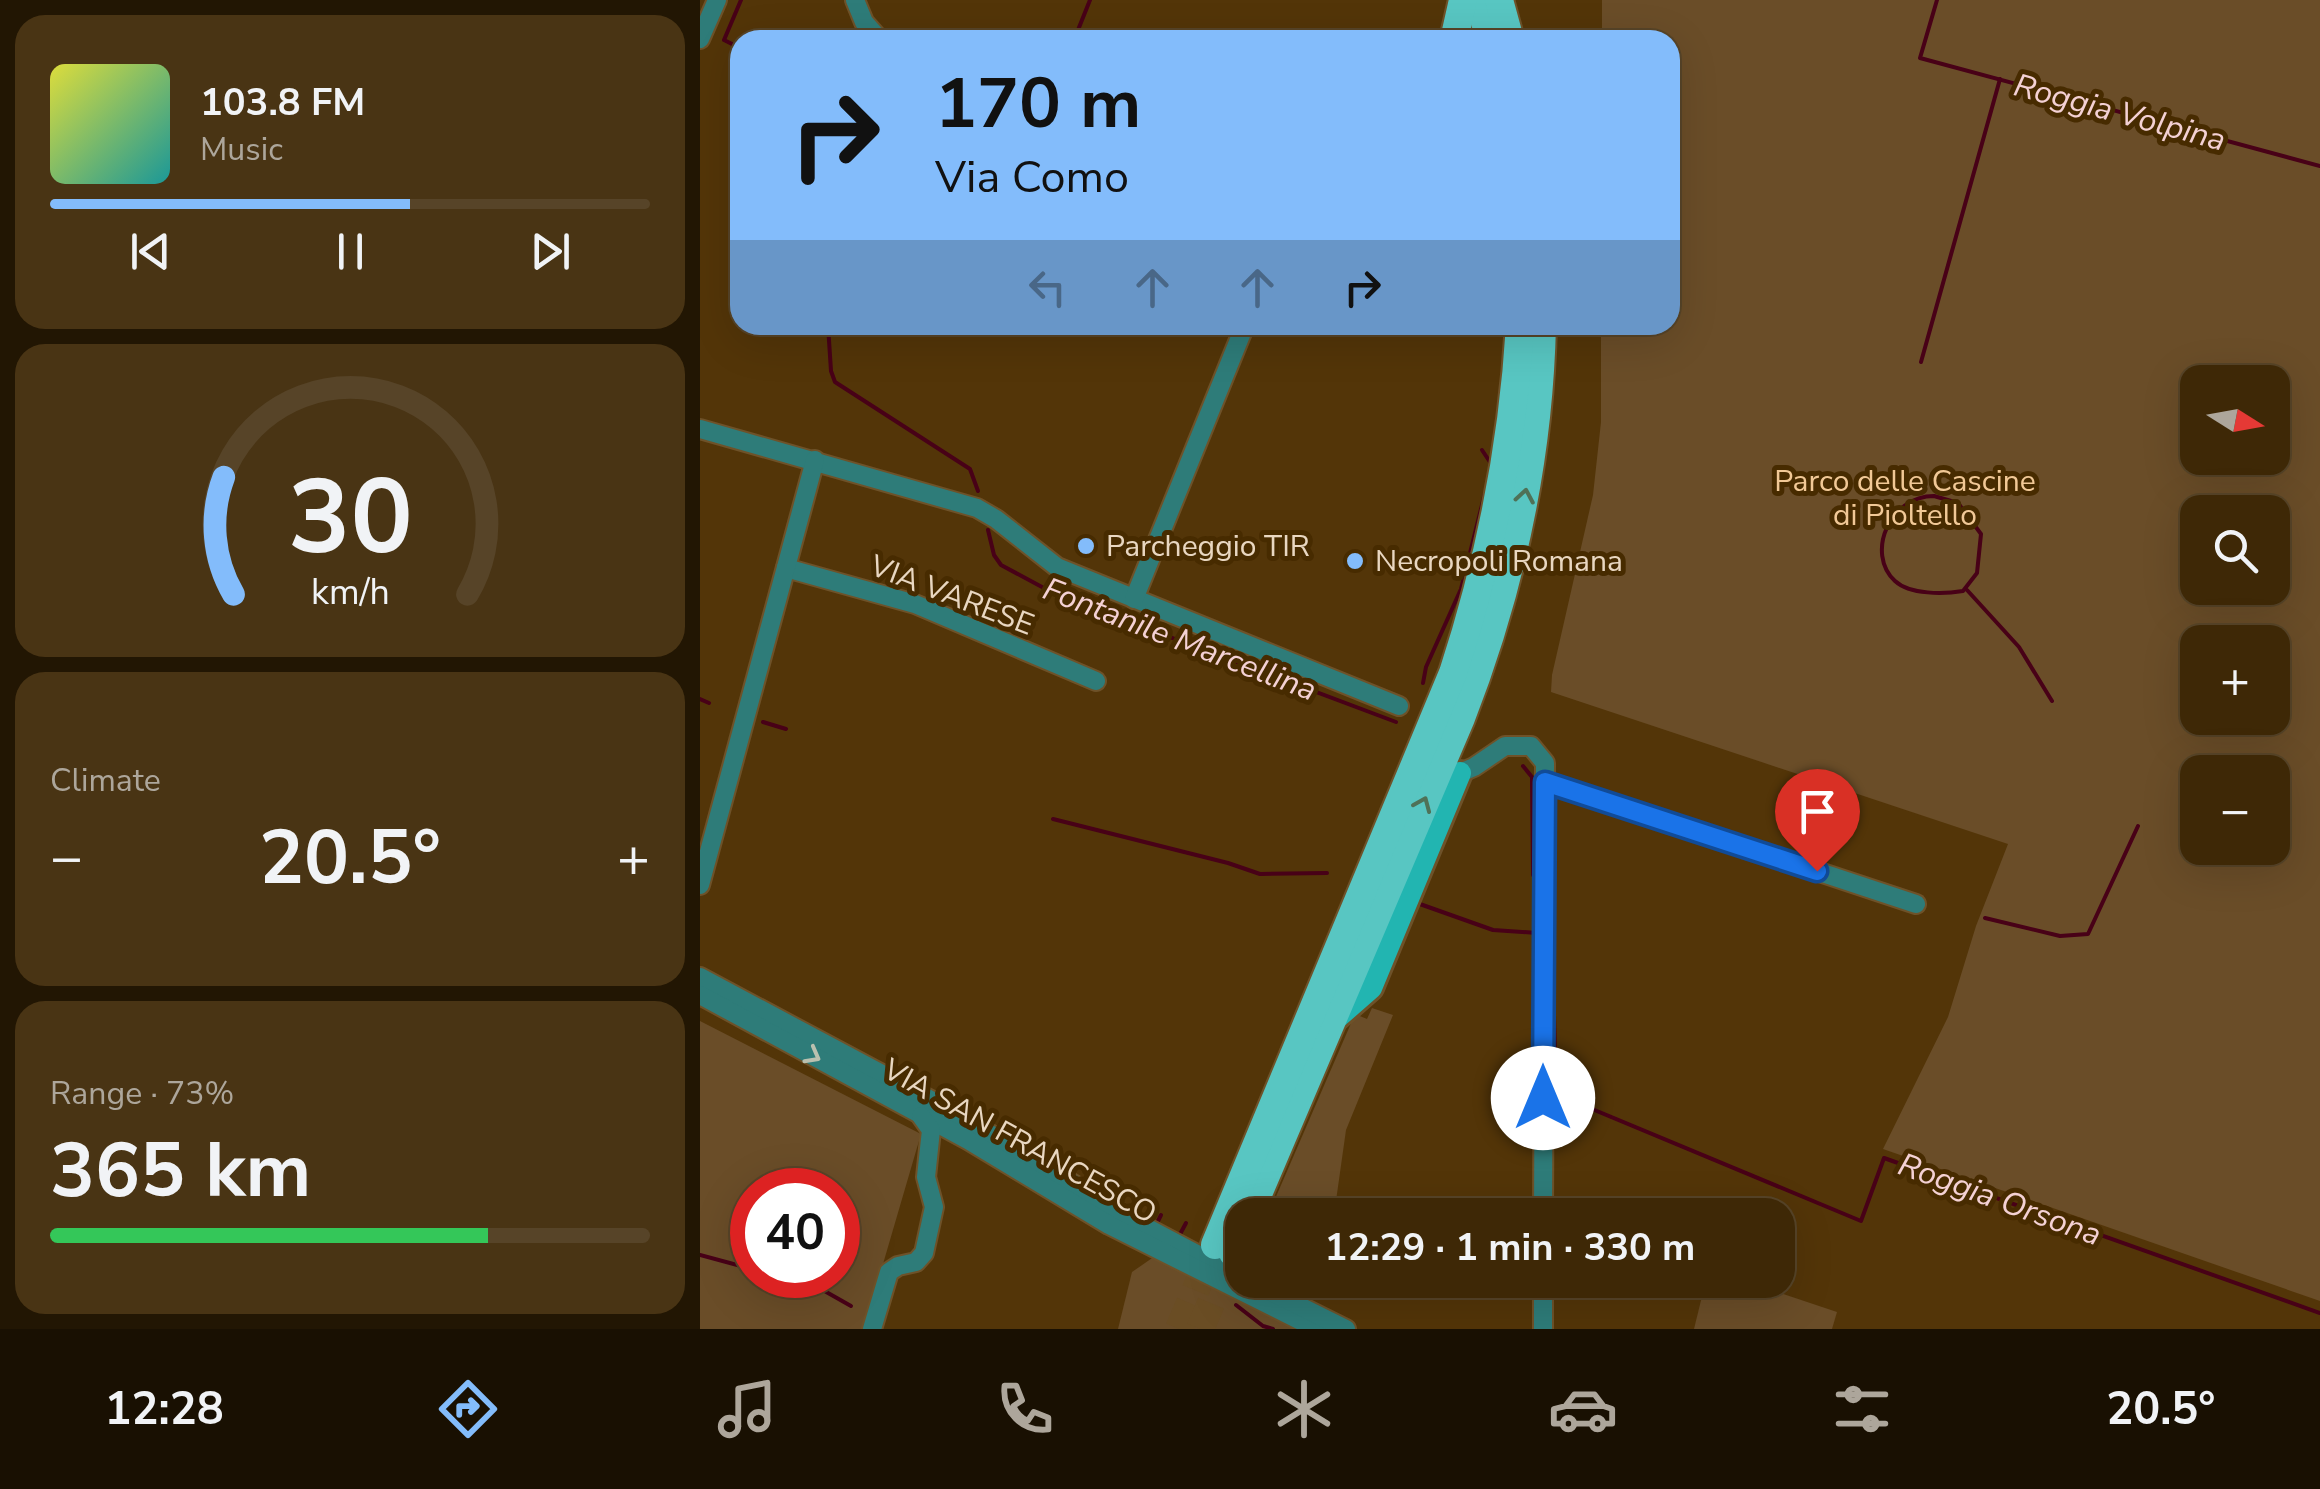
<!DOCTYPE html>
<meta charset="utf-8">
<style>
:root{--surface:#3e2806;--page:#493414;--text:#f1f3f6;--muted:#ada69b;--line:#574428;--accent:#83bcfb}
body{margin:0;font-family:"Nunito Sans",sans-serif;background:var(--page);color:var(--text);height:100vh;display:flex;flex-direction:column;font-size:38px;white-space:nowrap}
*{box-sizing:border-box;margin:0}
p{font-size:32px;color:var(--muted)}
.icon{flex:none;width:55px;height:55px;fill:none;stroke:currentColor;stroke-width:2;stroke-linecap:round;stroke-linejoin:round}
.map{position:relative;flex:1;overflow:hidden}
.side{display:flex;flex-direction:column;gap:15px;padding:15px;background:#221603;width:700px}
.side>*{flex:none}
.hud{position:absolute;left:30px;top:30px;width:950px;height:305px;border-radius:30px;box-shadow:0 10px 40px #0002,0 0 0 2px var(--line);background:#83bcfb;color:#111;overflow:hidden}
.needle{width:65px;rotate:101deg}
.fabs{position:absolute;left:1480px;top:365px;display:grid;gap:20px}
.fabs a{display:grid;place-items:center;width:110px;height:110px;border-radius:20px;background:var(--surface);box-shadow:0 10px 40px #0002,0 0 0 2px var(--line);font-size:50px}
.speed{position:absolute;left:30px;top:1168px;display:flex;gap:20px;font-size:50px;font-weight:700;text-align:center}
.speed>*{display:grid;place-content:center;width:130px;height:130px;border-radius:50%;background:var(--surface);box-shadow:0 10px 40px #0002,0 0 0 2px var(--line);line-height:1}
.speed .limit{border:15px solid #d22;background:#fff;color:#111}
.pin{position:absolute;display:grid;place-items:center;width:85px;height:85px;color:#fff;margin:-102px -42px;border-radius:50% 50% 50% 0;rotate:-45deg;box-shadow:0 0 10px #0007}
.pin .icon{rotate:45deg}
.me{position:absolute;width:110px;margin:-55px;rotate:0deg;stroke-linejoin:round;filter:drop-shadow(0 0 8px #0008)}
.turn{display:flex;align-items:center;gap:35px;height:210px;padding:0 40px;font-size:45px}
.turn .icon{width:130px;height:130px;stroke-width:2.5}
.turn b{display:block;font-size:70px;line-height:85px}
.lanes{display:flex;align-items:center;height:95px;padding:0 40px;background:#0003;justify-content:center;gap:50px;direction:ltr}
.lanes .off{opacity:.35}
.big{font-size:75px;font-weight:700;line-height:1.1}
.side .widget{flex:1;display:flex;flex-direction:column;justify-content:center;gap:15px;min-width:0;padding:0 35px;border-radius:30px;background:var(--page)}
.side .dial{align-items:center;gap:0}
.dial svg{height:260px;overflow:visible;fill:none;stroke:var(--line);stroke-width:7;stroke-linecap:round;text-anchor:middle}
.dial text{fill:var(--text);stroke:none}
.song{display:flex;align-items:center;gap:30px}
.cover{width:120px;height:120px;border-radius:15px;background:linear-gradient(135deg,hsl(60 70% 55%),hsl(180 70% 35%))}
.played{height:10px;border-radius:5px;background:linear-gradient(90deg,var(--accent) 60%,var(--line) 60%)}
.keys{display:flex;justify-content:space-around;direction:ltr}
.heat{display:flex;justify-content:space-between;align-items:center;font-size:55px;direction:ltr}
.charge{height:15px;border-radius:8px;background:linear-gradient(90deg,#34c759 73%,var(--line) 0)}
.trip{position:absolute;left:525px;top:1198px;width:570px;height:100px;border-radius:30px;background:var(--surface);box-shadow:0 10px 40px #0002,0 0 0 2px var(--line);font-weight:700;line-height:100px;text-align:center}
.tabs{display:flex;height:160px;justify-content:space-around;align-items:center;background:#191002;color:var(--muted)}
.tabs .icon{width:70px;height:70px}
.tabs .active{color:var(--accent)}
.tabs b{font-size:45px;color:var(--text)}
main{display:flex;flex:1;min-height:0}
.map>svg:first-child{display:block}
.green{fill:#6a4d28;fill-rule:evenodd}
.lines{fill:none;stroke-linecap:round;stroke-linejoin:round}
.stream{stroke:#480117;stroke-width:4}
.highway-tunnel{stroke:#6a4d24;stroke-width:28;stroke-dasharray:28 14;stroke-linecap:butt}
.minor-casing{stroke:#6e5229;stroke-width:22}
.major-casing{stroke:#6e5229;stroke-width:28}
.highway-casing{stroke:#6e5229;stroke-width:32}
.minor{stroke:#2e7c79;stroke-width:18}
.major{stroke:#22b5b1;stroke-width:22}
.highway{stroke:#58c6c2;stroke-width:28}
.oneway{stroke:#4f7157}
.oneway2{stroke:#bac0af}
.route-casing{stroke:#114b97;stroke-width:25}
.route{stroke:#1a73e8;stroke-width:18}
.poi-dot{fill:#83bcfb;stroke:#472b00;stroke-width:4}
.labels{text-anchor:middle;stroke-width:10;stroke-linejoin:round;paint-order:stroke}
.park-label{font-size:30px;fill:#f1c896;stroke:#472b00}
.poi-label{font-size:30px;fill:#e9d7c1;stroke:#472b00;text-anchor:start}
.street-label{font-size:30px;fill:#e9d7c1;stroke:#472b00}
.water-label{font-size:32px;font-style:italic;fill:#f4d1d4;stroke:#472b00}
</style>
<main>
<section class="side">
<div class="widget">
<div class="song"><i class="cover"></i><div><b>103.8 FM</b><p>Music</p></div></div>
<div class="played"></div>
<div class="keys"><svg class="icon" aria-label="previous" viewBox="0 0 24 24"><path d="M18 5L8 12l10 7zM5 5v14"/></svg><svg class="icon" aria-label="pause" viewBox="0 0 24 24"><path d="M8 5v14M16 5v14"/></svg><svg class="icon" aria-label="next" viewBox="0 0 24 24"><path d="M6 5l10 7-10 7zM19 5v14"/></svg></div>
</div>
<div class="widget dial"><svg viewBox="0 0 100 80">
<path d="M14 69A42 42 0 1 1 86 69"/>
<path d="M14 69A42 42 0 0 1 11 33" stroke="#83bcfb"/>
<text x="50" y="56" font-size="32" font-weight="700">30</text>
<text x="50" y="72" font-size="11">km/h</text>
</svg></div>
<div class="widget"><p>Climate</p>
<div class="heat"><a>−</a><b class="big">20.5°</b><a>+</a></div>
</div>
<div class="widget"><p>Range · 73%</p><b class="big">365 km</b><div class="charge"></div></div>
</section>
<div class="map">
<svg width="1620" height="1329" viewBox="0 0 1620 1329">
<rect width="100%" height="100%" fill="#533508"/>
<g class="green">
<path d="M902 0H1620V1301L1183 1149 1248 1017 1276 926 1308 844 851 692 852 675 893 495 901 422V325H970V40H902ZM1572 382V458H1498V382ZM1572 512V588H1498V512ZM1572 642V718H1498V642ZM1572 772V848H1498V772Z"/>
<polygon points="672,1008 693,1015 646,1130 634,1215 568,1215 655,1014 667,1019"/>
<path d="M0 1021 221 1134 164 1329H0ZM52 1190H138V1275H52Z"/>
<polygon points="458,1254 610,1329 418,1329 432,1272"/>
<polygon points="1006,1280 1042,1280 1137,1312 1132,1329 994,1329"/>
</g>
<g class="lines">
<g class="stream">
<polyline points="1237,0 1220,58 1620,166"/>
<polyline points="374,40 390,0"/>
<polyline points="40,48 24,40 41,0"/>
<polyline points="128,325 131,371 135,382 270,469 278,491"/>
<polyline points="1221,362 1300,79"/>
<polyline points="782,450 792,465"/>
<path d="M1234 496 1258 503 1281 534 1277 573 1263 591C1244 594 1210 595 1195 581 1165 553 1190 496 1234 496Z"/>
<polyline points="288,530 294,555 301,565 355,594 696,722"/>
<polyline points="1267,590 1319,647 1352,701"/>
<polyline points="723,683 726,667 761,589 785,493"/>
<polyline points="0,699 9,703"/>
<polyline points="63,722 86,729"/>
<polyline points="823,766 832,777 833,875"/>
<polyline points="353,819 528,863 560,874 627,873"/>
<polyline points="717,903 793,930 837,933"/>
<polyline points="1285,918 1360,936 1388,934 1438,826"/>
<polyline points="852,935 856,1094 1161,1221 1184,1158 1620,1313"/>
<polyline points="407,1200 412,1190"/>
<polyline points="432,1214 437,1204"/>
<polyline points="455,1227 461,1215"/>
<polyline points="478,1238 486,1223"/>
<polyline points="0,1255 52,1269"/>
<polyline points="77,1275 121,1289 151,1306"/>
<polyline points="536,1305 563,1326 573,1329"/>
</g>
<g class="highway-tunnel">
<polyline points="479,1329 514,1247"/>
<polyline points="500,1329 531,1257"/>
</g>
<g class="minor-casing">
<g id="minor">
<polyline points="155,0 164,22 180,40"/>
<polyline points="0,39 17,0"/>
<polyline points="0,429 277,508 296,519 357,567 699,706"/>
<polyline points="86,568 215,604 396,681"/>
<polyline points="434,599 545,325"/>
<polyline points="760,773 774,767 805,746 831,746 845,763 843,1215"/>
<polyline points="845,781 1216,904"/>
<polyline points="0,885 115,460"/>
<polyline points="0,977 255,1113 436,1222 542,1278"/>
<polyline points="0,995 268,1140 409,1225 617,1329"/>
<polyline points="547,1280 646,1329"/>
<polyline points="172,1329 189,1272 198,1266 216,1262 224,1253 234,1207 226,1177 231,1130 221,1116"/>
<polyline points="843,1329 843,1280"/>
</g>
</g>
<g class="major-casing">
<polyline id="major" points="631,1023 671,988 760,773"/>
</g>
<g class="highway-casing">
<g id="highway">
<polyline points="779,0 790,40"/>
<polyline points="799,0 810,40"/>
<polyline points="754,40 763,0"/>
<path d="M549 1215 761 718C810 592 839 461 842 325"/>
<path d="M515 1245 753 673C790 560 813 444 820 325"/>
<polyline points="533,1253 542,1230"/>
</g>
</g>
<use href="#minor" class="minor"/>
<use href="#major" class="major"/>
<use href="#highway" class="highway"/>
</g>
<defs><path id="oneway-chevron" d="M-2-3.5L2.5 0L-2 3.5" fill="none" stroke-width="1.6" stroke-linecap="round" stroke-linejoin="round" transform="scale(2.5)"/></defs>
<g class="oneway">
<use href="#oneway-chevron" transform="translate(825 496) rotate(-80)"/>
<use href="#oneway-chevron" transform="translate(723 804) rotate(-67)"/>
</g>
<use class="oneway2" href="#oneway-chevron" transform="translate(113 1056) rotate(29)"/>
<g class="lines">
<g class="route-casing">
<polyline id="route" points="843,1098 845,782 1117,871"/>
</g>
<use href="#route" class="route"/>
</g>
<g class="poi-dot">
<circle cx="386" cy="546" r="10"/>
<circle cx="655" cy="561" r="10"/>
</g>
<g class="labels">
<g class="park-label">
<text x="1205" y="491">Parco delle Cascine<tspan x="1205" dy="34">di Pioltello</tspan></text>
</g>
<g class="poi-label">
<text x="406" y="556">Parcheggio TIR</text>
<text x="675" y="571">Necropoli Romana</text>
</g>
<g class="street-label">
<text transform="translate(252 595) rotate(21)" y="10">VIA VARESE</text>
<text transform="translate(320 1141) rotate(29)" y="10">VIA SAN FRANCESCO</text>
</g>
<g class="water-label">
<text transform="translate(1420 112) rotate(15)" y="11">Roggia Volpina</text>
<text transform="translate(480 639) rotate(21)" y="11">Fontanile Marcellina</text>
<text transform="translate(1300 1199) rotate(20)" y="11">Roggia Orsona</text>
</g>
</g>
</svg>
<div class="fabs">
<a><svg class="needle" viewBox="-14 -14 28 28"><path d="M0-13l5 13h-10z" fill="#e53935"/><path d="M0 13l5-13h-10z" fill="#ada69b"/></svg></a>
<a><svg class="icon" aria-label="search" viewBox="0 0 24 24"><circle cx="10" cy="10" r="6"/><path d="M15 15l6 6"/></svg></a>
<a>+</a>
<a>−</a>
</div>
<div class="speed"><div class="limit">40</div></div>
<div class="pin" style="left:1117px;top:871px;background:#d93025"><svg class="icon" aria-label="arrive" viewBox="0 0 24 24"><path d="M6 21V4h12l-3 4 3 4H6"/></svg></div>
<svg class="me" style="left:843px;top:1098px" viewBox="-20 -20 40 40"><circle r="19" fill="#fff"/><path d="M0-13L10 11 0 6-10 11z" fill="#1a73e8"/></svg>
<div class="trip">12:29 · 1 min · 330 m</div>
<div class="hud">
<div class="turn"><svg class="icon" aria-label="right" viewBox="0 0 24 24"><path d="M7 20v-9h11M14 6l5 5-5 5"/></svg><div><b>170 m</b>Via Como</div></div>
<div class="lanes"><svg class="icon off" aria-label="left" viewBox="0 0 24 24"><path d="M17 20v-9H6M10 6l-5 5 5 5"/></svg><svg class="icon off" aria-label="ahead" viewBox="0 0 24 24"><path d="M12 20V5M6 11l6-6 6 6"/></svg><svg class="icon off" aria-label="ahead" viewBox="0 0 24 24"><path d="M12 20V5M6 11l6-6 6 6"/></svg><svg class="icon" aria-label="right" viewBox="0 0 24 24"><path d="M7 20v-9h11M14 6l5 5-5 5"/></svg></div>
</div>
</div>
</main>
<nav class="tabs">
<b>12:28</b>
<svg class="icon active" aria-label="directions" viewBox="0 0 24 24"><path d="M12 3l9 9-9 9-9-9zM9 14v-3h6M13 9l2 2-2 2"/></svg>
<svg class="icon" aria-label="music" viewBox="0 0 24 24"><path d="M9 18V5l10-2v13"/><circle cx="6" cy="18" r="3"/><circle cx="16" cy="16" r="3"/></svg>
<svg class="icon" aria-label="phone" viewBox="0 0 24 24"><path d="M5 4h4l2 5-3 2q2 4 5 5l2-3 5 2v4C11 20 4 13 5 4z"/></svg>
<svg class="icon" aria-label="climate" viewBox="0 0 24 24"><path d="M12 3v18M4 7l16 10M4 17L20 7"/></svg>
<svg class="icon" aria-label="car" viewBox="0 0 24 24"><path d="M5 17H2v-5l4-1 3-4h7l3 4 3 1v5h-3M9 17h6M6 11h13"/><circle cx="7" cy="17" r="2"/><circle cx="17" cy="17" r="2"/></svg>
<svg class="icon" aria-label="filters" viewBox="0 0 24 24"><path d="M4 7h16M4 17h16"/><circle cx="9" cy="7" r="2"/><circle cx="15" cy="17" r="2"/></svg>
<b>20.5°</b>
</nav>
